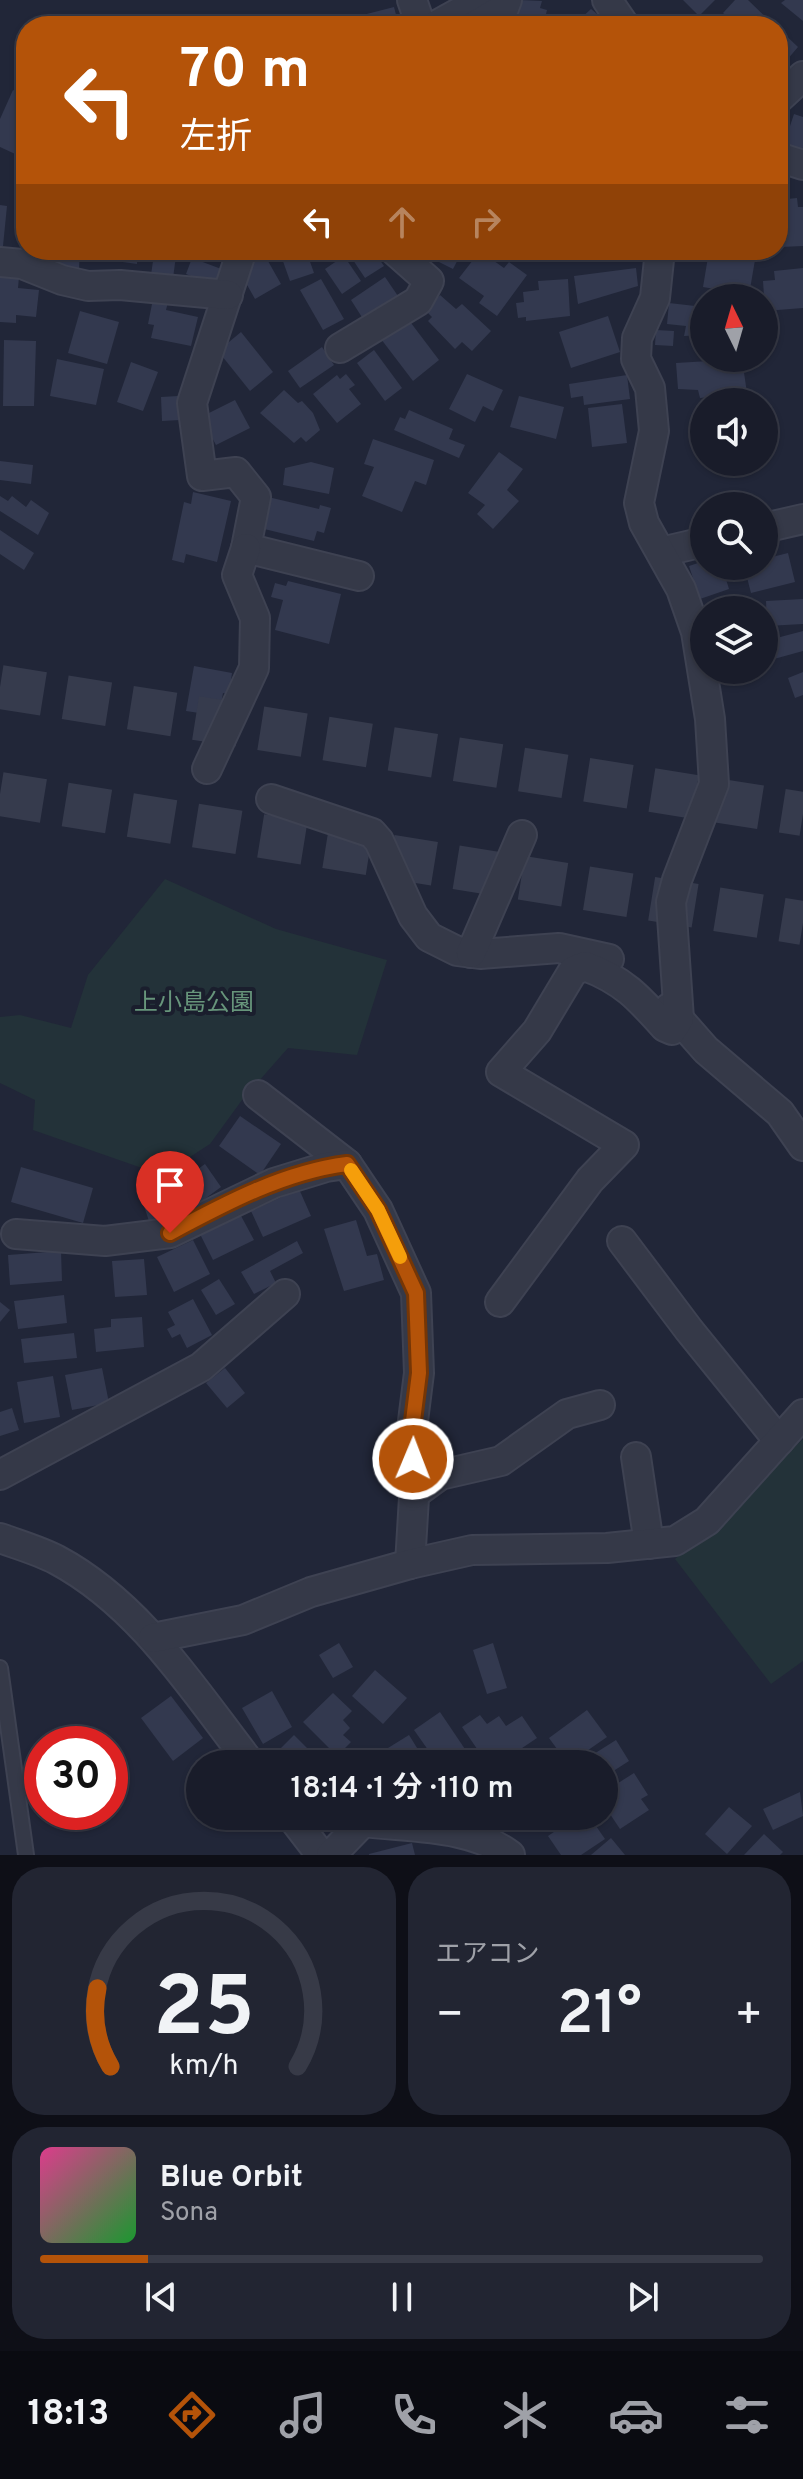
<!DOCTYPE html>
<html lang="ja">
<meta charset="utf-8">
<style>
:root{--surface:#191c2a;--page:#222532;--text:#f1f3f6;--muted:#9fa1a8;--line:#373a47;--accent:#b45309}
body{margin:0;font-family:Overpass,"Noto Sans JP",sans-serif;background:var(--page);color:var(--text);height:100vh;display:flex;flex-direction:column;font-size:30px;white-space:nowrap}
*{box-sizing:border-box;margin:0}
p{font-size:26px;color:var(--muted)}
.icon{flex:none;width:44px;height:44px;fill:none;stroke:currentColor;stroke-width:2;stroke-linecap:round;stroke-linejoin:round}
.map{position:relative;height:1855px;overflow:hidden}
.details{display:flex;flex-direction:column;gap:12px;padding:12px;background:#0e0f17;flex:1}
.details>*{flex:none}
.guide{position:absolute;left:16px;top:16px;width:772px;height:244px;border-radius:32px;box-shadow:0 2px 6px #0004,0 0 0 2px var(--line);background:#b45309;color:#fff;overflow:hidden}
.needle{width:52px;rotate:355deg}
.fabs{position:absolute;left:690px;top:284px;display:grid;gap:16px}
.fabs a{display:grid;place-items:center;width:88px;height:88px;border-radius:50%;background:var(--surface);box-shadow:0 2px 6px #0004,0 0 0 2px var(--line);font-size:40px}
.speed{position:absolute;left:24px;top:1726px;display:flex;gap:16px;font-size:40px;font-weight:700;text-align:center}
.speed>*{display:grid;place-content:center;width:104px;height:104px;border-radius:50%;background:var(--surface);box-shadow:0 2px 6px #0004,0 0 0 2px var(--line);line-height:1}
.speed .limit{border:12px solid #d22;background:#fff;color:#111}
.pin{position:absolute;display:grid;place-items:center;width:68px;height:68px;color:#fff;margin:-82px -34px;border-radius:50% 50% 50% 0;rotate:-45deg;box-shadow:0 0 8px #0007}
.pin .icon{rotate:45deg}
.me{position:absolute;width:88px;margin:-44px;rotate:1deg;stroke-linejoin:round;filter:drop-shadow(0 0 6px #0008)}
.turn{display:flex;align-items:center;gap:28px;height:168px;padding:0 32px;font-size:36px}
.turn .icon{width:104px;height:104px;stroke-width:2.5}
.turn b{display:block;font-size:56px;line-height:68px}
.lanes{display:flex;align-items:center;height:76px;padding:0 32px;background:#0003;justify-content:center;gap:40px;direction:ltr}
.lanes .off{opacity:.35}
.big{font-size:60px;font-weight:600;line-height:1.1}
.details .tile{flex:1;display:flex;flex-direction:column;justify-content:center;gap:12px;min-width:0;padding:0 28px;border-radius:32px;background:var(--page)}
.details .dial{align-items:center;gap:0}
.dial svg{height:208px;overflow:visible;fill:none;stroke:var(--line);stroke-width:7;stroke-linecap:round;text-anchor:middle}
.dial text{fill:var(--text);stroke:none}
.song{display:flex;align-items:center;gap:24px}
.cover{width:96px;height:96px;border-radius:12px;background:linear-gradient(135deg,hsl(330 70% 55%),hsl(130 70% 35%))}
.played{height:8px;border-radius:4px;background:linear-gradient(90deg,var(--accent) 15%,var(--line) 15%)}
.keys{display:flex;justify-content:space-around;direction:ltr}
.heat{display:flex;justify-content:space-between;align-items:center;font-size:44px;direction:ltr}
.details .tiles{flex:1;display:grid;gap:12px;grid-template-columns:1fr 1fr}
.tile:last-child{grid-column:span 2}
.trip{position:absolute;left:186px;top:1750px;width:432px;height:80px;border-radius:40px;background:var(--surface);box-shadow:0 2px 6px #0004,0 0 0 2px var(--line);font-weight:600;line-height:80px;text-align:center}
.tab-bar{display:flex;height:128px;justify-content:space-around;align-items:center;background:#0a0b11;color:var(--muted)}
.tab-bar .icon{width:56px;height:56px}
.tab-bar .active{color:var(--accent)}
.tab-bar b{font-size:36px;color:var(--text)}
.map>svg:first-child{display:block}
.green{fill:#233239}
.building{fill:#33394f}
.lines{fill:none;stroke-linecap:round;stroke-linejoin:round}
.motorway-tunnel{stroke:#363b4d;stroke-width:44;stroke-dasharray:44 22;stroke-linecap:butt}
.service-casing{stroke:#3e4252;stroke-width:18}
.minor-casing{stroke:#3e4252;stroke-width:32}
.service{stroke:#353948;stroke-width:14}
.minor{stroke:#353948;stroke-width:28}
.route-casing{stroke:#753606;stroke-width:20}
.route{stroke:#b45309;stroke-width:14}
.slow{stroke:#f59e0b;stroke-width:14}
.labels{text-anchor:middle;stroke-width:8;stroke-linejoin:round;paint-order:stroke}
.park-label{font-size:24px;fill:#67957b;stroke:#1a1e2d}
</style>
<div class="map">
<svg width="803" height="1855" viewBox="0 0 803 1855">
<rect width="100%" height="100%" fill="#212638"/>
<g class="green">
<polygon points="165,879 276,929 387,960 357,1055 288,1048 242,1100 210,1144 162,1175 33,1130 35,1100 0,1083 0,1017 20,1015 71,1028 88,975"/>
<polygon points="803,1439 803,1661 771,1684 675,1559"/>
</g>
<g class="building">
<polygon points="520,0 542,1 540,8 547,10 543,26 513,26"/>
<polygon points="683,0 715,0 699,16"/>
<polygon points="735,0 748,0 775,26 738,26 723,13"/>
<polygon points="785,0 803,0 803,21 781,3"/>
<polygon points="394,7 399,26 361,26 359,16"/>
<polygon points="591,9 608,23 605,26 564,26 567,18 578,21"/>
<polygon points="778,28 798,47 781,67 778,64"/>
<polygon points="13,90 26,96 26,159 0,147 0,119"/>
<polygon points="794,114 803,117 803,149 778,142 780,125 790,126"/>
<polygon points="797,198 798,207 803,207 803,246 781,247 778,239 778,200"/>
<polygon points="0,205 7,206 3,246 0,246"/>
<polygon points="34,250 80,250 79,269 34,256"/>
<polygon points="102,250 138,250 137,264 101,259"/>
<polygon points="279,250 306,250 314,273 290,281"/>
<polygon points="355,250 373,250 384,266 365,278 349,254"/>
<polygon points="415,250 463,250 453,269"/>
<polygon points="564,250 609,250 610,255 565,260"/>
<polygon points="480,251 504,268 509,262 527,275 497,316 479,303 484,296 459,278"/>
<polygon points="709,251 755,260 749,295 703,287"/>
<polygon points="154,254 176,256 173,278 151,275"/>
<polygon points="264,254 281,284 255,299 246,283 252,260"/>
<polygon points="344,256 361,281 342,294 325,269"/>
<polygon points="192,258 224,270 218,287 186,274"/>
<polygon points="636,268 638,286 578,304 574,276"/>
<polygon points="803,268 803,308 765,311 763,281 775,280 774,271"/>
<polygon points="0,276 19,277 18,288 39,290 36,317 16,315 16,323 0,322"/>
<polygon points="385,277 400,299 365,322 351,300"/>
<polygon points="321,279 344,319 323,330 300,290"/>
<polygon points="568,279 570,316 526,321 526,317 518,318 516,303 524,302 523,292 539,290 538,281"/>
<polygon points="440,295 456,309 462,304 491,331 472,351 462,342 455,349 428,321 432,317 426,311"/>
<polygon points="153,299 168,302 166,310 198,317 191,346 151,338 154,325 148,324"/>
<polygon points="669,303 704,307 704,335 684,336 686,326 667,324"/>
<polygon points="80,311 119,322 107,364 68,353"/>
<polygon points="608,316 620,352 571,368 559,332"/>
<polygon points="408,319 439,360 413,381 381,339"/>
<polygon points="656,330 674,331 673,346 655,345"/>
<polygon points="241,332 273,372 250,391 218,351"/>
<polygon points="4,340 36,341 34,406 3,406"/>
<polygon points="322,347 334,365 300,388 288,371"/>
<polygon points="374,350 402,388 385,401 357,363"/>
<polygon points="57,359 104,369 96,405 50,396"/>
<polygon points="742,359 747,393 700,398 698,390 678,389 676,363"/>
<polygon points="131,362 158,372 143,411 117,402"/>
<polygon points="346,374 355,385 349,389 361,404 337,423 313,394 337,375 340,379"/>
<polygon points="467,374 503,390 493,411 483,406 475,422 449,409"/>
<polygon points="627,375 630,399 584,405 583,396 571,398 569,384"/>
<polygon points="284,390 298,403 302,401 313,413 320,430 306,442 301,437 294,443 260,413"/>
<polygon points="178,396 180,420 162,421 161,397"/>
<polygon points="519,396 564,407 556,439 510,427"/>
<polygon points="235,400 250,428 216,445 201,417"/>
<polygon points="622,404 627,443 592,447 588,408"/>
<polygon points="409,410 453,429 449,439 465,445 459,458 394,430 400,417 405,419"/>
<polygon points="373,439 434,460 426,485 415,481 402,512 362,496 374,467 364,464"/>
<polygon points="499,452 523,469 507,490 519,501 493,529 477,514 485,505 468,493"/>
<polygon points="0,461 33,465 31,484 0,480"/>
<polygon points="311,462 334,468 329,494 283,485 285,468"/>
<polygon points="193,492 231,501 217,562 186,554 184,563 172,560 184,502 191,504"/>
<polygon points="0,496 8,501 12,496 26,507 31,500 49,513 38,535 0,511"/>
<polygon points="268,497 319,509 320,505 331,508 324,533 317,531 314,541 260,528"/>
<polygon points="0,530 34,553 24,570 0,554"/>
<polygon points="788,553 795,582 751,593 744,566 764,566 764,559"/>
<polygon points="704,561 704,566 722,566 729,589 700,599 689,566"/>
<polygon points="288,581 341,594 329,644 275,630 283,600 271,597 275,583 286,586"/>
<polygon points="803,599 803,624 767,626 766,601"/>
<polygon points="803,631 803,651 774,659 769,640"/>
<polygon points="194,666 232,673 229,694 223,693 219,716 186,711"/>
<polygon points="803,672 803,695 795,698 788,678"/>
<polygon points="240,1116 281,1144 260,1175 219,1146"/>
<polygon points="205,1164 221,1187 187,1212 170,1189"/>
<polygon points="21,1167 93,1188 83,1223 11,1202"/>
<polygon points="299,1189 311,1216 263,1237 251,1211"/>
<polygon points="156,1199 163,1219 150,1224 143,1203"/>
<polygon points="240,1214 254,1240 213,1260 200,1234"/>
<polygon points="356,1220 367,1256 377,1254 384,1280 344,1291 324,1229"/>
<polygon points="193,1240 210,1274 174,1292 157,1257"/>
<polygon points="297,1241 303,1253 270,1271 276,1283 254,1294 241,1272"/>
<polygon points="61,1251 62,1281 10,1285 8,1255"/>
<polygon points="144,1259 147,1295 115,1297 112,1261"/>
<polygon points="219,1279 235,1304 216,1315 201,1290"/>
<polygon points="64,1295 67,1323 18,1329 14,1301"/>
<polygon points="193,1299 212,1335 187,1348 180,1334 172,1338 167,1329 175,1325 168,1312"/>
<polygon points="0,1302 10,1310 0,1322"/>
<polygon points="142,1317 144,1347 96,1352 94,1329 111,1327 111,1319"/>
<polygon points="74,1333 77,1358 24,1363 21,1339"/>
<polygon points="102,1368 109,1403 72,1410 65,1375"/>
<polygon points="225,1368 245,1393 227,1408 206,1383"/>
<polygon points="53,1376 60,1417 24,1423 17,1382"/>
<polygon points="12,1408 19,1430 0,1436 0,1412"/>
<polygon points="339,1643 353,1667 333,1678 319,1655"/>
<polygon points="493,1643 507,1688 487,1694 473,1650"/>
<polygon points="375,1670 407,1698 383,1724 352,1696"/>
<polygon points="272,1691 292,1727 263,1744 242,1708"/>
<polygon points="333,1693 352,1711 343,1720 350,1728 343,1735 351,1742 337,1756 303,1722"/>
<polygon points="171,1696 203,1738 173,1761 141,1718"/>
<polygon points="587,1710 607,1737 568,1764 549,1738"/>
<polygon points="440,1712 475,1764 438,1764 414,1730"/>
<polygon points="480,1715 487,1724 499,1716 506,1726 522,1716 537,1738 503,1761 496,1750 484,1759 462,1727"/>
<polygon points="294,1735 317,1758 311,1764 275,1764 270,1759"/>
<polygon points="409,1735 427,1764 398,1764 388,1748"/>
<polygon points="616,1740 629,1761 604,1777 604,1764 578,1764"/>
<polygon points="374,1751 383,1764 354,1764"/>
<polygon points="548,1751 557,1764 529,1764"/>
<polygon points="634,1773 648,1795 641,1799 649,1810 620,1829 604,1805 604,1792"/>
<polygon points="800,1792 803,1816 773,1830 763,1809"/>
<polygon points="729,1807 752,1826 727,1854 705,1834"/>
<polygon points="491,1816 513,1816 498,1826"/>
<polygon points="577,1816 589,1816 605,1839 581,1855 561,1855 548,1836"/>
<polygon points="764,1834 783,1852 780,1855 744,1855"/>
<polygon points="611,1838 625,1855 591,1855"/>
<polygon points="412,1843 415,1855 369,1855 369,1854"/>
</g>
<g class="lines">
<g class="motorway-tunnel">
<polyline points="0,687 803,814"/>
<polyline points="0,794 803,923"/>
</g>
<g class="service-casing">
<polyline id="service" points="0,1668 26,1855"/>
</g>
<g class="minor-casing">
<g id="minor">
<polyline points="412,0 421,26"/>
<polyline points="607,0 625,26"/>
<polyline points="435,26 482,0"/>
<polyline points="474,26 504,8 507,0"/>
<polyline points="778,99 803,76"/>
<polyline points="778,157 803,165"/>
<polyline points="242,250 192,403 202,476 236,472 256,497 246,548 359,576"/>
<polyline points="0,262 22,264 62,280 88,286 120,285 228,295"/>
<polyline points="340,348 418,301 429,281 394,250"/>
<polyline points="764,528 803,519"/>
<polyline points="661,552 704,542"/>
<polyline points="207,769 254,668 255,618 237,575 246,548"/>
<polyline points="271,799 372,833 379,841 413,916 429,937 457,951 480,954 559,948 609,959"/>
<polyline points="471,953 522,835"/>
<polyline points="669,1008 706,1050 780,1113 803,1146"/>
<polyline points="258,1095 347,1164 378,1210 416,1293 419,1373 411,1437 415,1481 410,1564"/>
<polyline points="16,1234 105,1241 170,1233 274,1183 326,1167 347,1164"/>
<polyline points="622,1241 689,1330 779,1441"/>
<path d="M500 1302 590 1180 624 1145 501 1072 537 1031 573 971 585 966C623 980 639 998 665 1027L672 1030 679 1019 671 902 677 880 714 784 710 719 696 632 681 589 644 523 639 503 654 431 650 388 636 359 637 338 655 298 660 250"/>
<polyline points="636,1457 649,1544"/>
<polyline points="0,1475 201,1367 285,1294"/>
<polyline points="414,1494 440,1475 501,1461 567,1414 600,1405"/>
<path d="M0 1538C19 1545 40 1551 57 1560 141 1605 194 1691 251 1764"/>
<polyline points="153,1638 243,1620 311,1592 410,1564 472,1550 607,1548 675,1541 707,1521 803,1414"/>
<polyline points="291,1816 321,1855"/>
<path d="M331 1855 363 1822C410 1828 471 1825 510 1855"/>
</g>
</g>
<use href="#service" class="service"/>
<use href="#minor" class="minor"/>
</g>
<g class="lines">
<g class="route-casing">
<path id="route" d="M170 1233C226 1203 284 1172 347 1164L378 1210 416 1293 419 1373 411 1437 413 1459"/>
</g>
<use href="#route" class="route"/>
<polyline class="slow" points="351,1170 378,1210 400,1257"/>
</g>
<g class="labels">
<g class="park-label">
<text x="194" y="1010">上小島公園</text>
</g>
</g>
</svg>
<div class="fabs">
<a><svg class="needle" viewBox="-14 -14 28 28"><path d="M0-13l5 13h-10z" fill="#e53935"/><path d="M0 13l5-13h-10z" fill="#9fa1a8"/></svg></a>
<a><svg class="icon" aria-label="sound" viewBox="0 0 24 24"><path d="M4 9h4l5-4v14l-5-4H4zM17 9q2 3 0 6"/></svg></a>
<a><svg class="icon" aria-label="search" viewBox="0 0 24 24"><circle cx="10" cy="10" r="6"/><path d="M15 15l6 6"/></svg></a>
<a><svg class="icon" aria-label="layers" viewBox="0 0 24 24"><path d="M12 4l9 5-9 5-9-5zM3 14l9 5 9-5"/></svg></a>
</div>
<div class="speed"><div class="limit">30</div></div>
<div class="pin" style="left:170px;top:1233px;background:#d93025"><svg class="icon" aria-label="arrive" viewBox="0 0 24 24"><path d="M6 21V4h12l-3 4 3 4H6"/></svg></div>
<svg class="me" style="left:413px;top:1459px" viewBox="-20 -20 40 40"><circle r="17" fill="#b45309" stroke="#fff" stroke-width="3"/><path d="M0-11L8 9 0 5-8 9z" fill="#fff"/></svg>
<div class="trip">18:14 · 1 分 · 110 m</div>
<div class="guide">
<div class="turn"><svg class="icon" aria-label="left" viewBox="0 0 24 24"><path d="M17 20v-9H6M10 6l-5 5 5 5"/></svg><div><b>70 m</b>左折</div></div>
<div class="lanes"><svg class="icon" aria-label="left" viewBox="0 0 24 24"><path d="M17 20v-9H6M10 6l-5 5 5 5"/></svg><svg class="icon off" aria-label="ahead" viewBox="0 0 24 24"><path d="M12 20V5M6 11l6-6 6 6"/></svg><svg class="icon off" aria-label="right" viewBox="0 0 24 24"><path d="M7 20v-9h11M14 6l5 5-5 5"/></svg></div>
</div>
</div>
<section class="details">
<div class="tiles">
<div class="tile dial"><svg viewBox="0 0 100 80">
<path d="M14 69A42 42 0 1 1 86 69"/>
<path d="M14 69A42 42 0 0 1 9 39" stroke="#b45309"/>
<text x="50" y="56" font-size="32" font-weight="700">25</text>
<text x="50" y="72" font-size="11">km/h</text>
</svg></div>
<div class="tile"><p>エアコン</p>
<div class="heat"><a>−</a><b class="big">21°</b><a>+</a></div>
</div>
<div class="tile">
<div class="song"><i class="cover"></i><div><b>Blue Orbit</b><p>Sona</p></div></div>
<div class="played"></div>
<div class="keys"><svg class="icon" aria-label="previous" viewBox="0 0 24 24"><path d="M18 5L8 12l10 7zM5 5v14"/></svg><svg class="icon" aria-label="pause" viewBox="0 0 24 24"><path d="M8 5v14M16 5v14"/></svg><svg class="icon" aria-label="next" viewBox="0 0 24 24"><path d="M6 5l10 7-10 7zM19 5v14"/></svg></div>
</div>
</div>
</section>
<nav class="tab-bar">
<b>18:13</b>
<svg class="icon active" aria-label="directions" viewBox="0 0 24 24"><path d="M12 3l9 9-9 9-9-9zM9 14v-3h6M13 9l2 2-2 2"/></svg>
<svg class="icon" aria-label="music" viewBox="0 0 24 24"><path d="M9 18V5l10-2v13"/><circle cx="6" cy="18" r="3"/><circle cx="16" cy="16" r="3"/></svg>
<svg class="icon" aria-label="phone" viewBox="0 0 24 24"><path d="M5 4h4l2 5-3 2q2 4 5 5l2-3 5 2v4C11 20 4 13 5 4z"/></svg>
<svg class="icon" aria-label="climate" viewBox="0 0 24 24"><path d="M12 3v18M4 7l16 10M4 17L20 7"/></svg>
<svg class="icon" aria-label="car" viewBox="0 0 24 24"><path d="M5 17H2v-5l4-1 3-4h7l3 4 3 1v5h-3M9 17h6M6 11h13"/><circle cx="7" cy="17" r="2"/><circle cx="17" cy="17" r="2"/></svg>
<svg class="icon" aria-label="filters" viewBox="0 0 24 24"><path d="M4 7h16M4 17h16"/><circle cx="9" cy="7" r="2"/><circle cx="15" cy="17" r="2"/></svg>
</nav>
